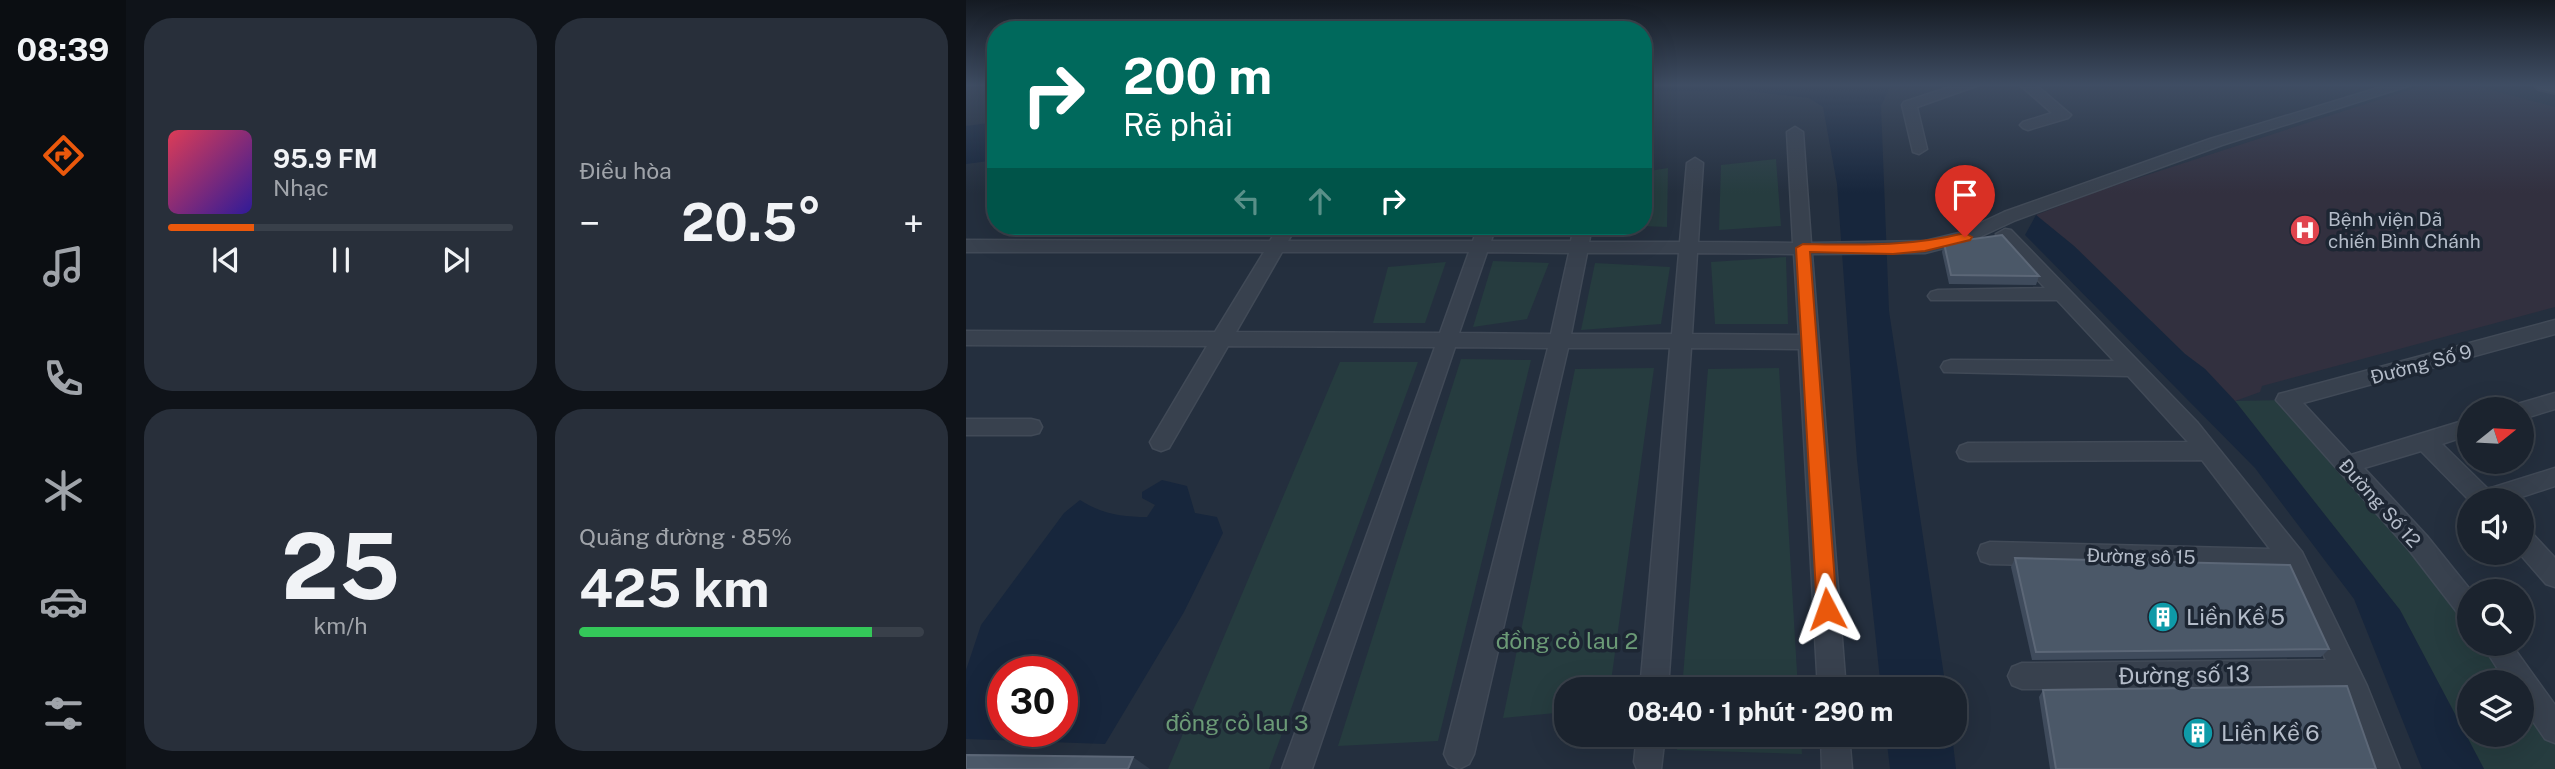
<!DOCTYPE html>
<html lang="vi">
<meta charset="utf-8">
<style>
:root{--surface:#1b232e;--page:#282f3a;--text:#f1f3f6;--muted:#a0a4aa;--line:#39404a;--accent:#ea580c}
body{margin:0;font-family:"Public Sans",sans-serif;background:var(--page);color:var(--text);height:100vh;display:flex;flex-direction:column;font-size:26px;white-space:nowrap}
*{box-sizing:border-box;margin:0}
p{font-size:23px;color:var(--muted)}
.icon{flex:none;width:38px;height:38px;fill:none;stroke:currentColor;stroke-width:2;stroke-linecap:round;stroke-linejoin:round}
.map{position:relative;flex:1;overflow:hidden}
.details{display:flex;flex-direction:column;gap:18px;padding:18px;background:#0f1319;width:840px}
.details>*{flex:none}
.guide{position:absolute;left:21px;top:21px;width:665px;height:214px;border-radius:28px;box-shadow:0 7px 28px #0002,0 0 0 2px var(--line);background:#00695c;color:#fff;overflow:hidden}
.needle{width:46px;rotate:72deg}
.tools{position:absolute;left:1491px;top:397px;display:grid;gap:14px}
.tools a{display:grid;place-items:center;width:77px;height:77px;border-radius:50%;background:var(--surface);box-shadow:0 7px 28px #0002,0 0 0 2px var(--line);font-size:35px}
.speed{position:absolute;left:21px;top:656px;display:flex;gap:14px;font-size:35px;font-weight:700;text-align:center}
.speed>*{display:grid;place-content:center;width:91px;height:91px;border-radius:50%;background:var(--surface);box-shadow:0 7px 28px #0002,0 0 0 2px var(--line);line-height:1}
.speed .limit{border:10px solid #d22;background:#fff;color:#111}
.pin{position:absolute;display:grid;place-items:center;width:60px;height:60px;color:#fff;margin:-72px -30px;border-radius:50% 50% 50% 0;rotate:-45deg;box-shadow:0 0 7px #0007}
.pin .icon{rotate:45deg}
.me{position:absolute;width:77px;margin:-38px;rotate:356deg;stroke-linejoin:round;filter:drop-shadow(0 0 5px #0008)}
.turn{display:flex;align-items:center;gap:24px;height:147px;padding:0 21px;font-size:32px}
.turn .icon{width:91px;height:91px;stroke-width:2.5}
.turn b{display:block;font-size:49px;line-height:60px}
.lanes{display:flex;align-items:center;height:66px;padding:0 21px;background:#0003;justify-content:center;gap:35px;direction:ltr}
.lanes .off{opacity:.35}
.big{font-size:52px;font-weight:700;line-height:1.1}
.details .card{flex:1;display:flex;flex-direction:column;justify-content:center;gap:10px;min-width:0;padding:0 24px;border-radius:28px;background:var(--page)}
.details .dial{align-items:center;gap:0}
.dial b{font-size:91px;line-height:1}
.song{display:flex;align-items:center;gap:21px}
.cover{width:84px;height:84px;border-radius:10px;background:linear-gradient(135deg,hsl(350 70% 55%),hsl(250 70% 35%))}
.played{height:7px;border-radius:4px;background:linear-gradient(90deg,var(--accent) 25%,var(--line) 25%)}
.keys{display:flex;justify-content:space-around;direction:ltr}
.heat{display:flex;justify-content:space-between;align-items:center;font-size:38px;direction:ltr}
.charge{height:10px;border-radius:5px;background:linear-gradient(90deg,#34c759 85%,var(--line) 0)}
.details .tiles{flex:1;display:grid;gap:18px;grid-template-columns:repeat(2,1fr)}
.trip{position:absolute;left:588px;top:677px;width:413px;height:70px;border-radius:28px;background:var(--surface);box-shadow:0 7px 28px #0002,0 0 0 2px var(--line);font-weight:700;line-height:70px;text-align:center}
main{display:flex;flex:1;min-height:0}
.tabs{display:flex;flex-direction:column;width:126px;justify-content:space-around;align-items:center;background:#0b0e12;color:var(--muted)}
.tabs .icon{width:49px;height:49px}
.tabs .selected{color:var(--accent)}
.tabs b{font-size:32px;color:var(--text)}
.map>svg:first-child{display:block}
.medical{fill:#32303f}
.green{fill:#263c3f;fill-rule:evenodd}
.water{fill:#17263c;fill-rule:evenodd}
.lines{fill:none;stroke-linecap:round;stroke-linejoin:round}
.minor-casing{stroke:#414a57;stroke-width:3}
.major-casing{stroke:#414a57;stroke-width:4}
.minor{fill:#38414e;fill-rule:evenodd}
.major{fill:#56606e;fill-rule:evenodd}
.wall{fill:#3f4b5c}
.shaded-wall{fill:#2f3b4b}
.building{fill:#4b5868;stroke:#5c6777;stroke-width:2}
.route{fill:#ea580c;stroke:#983908;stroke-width:2}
.labels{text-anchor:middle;stroke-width:7;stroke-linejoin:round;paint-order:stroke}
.poi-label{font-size:19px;fill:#b4bcc9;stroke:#1d2633;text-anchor:start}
.street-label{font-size:19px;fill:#b4bcc9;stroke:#1d2633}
.near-poi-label{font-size:23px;fill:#b4bcc9;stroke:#1d2633;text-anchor:start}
.near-park-label{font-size:23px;fill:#6b9a76;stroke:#1d2633}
.near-street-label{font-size:23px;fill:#b4bcc9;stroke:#1d2633}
</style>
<main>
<nav class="tabs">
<b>08:39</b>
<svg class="icon selected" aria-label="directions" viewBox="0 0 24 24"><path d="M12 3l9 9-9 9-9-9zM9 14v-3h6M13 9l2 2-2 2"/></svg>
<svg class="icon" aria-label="music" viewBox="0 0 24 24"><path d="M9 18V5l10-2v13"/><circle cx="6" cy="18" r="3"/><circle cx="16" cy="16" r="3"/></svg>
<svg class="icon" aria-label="phone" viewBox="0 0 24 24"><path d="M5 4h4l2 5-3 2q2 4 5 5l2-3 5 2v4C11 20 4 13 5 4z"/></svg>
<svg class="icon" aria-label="climate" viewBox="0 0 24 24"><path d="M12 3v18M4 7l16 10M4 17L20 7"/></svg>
<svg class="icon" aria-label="car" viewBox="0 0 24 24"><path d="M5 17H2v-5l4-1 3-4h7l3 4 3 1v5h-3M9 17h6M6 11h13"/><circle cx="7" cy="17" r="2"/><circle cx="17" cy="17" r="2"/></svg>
<svg class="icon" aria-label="filters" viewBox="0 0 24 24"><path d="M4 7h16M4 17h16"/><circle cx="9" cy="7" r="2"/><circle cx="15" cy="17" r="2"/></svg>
</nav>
<section class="details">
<div class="tiles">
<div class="card">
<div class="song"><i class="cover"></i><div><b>95.9 FM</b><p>Nhạc</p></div></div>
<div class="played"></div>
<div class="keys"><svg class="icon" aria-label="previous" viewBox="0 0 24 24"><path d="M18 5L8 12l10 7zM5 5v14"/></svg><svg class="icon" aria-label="pause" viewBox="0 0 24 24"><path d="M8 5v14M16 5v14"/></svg><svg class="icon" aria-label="next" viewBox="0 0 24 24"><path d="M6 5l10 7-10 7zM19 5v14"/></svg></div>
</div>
<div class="card"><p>Điều hòa</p>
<div class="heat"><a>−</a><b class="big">20.5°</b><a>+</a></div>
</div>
<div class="card dial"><b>25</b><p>km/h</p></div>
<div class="card"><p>Quãng đường · 85%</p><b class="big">425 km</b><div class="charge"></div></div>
</div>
</section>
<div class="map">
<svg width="1589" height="769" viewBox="0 0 1589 769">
<rect width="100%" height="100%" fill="#242f3e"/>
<polygon class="medical" points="1458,85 1505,85 1589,107 1589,307 1296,386 1294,392 1269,401 1239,369 1219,354 1108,246 1070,215 1132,191"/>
<g class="green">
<polygon points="810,159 815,226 753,230 755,165"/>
<polygon points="702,168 701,227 676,226 677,172"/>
<polygon points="820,257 822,324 749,324 745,262"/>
<polygon points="527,261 583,263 561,319 507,327"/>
<polygon points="480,262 459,323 407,323 422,267"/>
<polygon points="629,263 704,267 695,324 615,330"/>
<polygon points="495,359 565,360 472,741 372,746"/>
<polygon points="374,362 452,362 303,769 202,769"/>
<polygon points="688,368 644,689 600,690 600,712 537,718 609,369"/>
<polygon points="813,368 832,689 716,689 742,369"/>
<path d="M1321 400 1494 596 1503 608V644H1529L1589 729V769H1518L1434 610 1269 401ZM1503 682H1556V735H1503Z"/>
<polygon points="712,735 835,735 836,754 711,750"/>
</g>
<g class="water">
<polygon points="677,85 925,85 915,106 923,311 980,689 915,689 891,460 871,184 857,107 843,98 774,90 677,92"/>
<polygon points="30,122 30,160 0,164 0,126"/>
<polygon points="1070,215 1108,246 1219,354 1239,369 1269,401 1434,610 1518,769 1456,769 1388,599 1289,468 1059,235"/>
<path d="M196 480 221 486 229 513 251 517 257 533 218 612 139 744 0 739V670L15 625 98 513 114 500C136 514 156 517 181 517L189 505 176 498V492ZM96 672V732H37V672Z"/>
<polygon points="920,735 986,735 990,769 924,769"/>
</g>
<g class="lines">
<g class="minor-casing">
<g id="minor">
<polygon points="990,85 1013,85 951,107 961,149 953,154 947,152 936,105 938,102"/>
<polygon points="1054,85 1070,85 1105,115 1102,118 1062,130 1057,128 1054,125 1057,122 1086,113"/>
<path d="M1422 85H1445L1256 145 1050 220 1005 241 959 253 846 254 880 690H852L833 349 725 348 702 690H674L704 348H602L508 754 503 764 493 769 483 764 478 754 582 348 489 347 346 769H316L469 347 262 346 203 448 195 451 187 448 184 442 241 346 0 345V331L249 332 298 252H0V240L304 241 313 226H331L322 241H507L512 226H530L525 241H605L608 226H626L623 242H714L721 163 729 158 737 163 732 242 827 243 821 132 829 127 837 132 845 243 959 241 993 233 1038 212 1244 139ZM316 252H503L474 333 270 332ZM521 252 603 253 585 334 493 333ZM621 253H713L706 334H605ZM731 253 828 254 833 335 726 334Z"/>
<polygon points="1039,229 1045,230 1231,422 1336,552 1401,686 1434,769 1404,769 1372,686 1056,689 1046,685 1042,676 1046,667 1056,663 1360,660 1319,571 1024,564 1015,561 1012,553 1015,545 1024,542 1304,549 1236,460 1002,461 994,458 991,452 994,446 1002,443 1222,442 1162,376 978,372 975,367 978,362 985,360 1148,361 1091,300 965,300 962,296 965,292 972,290 1079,288 1033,238 1030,234"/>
<polygon points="1589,320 1589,334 1337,403 1385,455 1503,419 1503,435 1476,444 1522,489 1589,468 1589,486 1546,500 1503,500 1455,451 1398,468 1461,536 1506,592 1503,592 1503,620 1494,616 1443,550 1310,400 1313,394 1321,392"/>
<polygon points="1589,393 1589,409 1556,419 1556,410 1546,410 1548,405"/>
<polygon points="0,419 65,419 73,421 76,427 73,433 65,435 0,435"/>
<polygon points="1556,529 1565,532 1589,558 1589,587 1580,584 1553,553 1556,553"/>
<polygon points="1516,644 1545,644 1589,705 1589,743 1579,739 1556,705 1556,682 1540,682"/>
<polygon points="671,735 699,735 695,769 671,769 668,762"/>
<polygon points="855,735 883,735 886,769 856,769"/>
</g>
</g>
<g class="major-casing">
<polygon id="major" points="1569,85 1589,85 1589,93 1572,89"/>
</g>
<use href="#minor" class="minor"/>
<use href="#major" class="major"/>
</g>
<g class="wall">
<polygon points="978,243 1073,276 1070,285 983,284 976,252"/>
<polygon points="1049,558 1363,649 1355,657 1066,660 1045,567"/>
<polygon points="1077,690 1410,769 1084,769 1073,697"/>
</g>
<polygon class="shaded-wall" points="167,757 184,769 162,769"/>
<g class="building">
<polygon points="1036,235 1073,276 985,275 978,243"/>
<polygon points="1049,558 1324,565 1363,649 1070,652"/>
<polygon points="1381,686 1410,769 1090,769 1077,690"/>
<polygon points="0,755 167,757 162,769 0,769"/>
</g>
<linearGradient id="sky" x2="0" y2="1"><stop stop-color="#141a22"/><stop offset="0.44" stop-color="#3f4d63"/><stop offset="1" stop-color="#3f4d63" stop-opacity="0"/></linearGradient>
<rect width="1589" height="193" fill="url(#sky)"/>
<path class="route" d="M999 233 1006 237 1004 240 959 251 927 254 844 252 871 609 868 615 861 618 854 615 851 609 830 248 837 244C895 245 942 247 999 233Z"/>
<defs>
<g id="hospital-disc" transform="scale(1.575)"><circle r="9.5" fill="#e0444e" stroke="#1d2633"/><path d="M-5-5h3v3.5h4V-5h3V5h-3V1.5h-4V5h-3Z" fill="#fff"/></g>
<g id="building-disc" transform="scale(1.575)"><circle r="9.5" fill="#0f9aa8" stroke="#1d2633"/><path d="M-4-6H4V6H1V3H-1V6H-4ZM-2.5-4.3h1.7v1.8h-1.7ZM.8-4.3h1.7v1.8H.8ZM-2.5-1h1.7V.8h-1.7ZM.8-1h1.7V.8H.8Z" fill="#fff"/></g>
</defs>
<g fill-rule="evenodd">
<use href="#hospital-disc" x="1339" y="230"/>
<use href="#building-disc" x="1197" y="617"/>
<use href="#building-disc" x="1232" y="733"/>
</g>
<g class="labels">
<g class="poi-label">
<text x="1362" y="226">Bệnh viện Dã<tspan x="1362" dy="22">chiến Bình Chánh</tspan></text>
</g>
<g class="street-label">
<text transform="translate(1455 364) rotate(-15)" y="7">Đường Số 9</text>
<text transform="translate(1414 503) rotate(48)" y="7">Đường Số 12</text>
<text transform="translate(1175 556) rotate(1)" y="7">Đường sô 15</text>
</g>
<g class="near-poi-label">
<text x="1220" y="625">Liền Kề 5</text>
<text x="1255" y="741">Liền Kề 6</text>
</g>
<g class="near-park-label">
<text x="601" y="649">đồng cỏ lau 2</text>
<text x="271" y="731">đồng cỏ lau 3</text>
</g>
<g class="near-street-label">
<text transform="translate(1218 675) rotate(-1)" y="8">Đường số 13</text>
</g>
</g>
</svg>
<div class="tools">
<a><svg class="needle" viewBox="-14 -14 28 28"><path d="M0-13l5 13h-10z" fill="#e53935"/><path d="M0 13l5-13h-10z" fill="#a0a4aa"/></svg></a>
<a><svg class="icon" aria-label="sound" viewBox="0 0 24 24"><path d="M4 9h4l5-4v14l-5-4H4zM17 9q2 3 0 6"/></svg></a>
<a><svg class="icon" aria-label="search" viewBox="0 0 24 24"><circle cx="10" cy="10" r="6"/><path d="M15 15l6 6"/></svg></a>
<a><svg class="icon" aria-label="layers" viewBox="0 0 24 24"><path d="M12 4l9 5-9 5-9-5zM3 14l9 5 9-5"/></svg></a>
</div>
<div class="speed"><div class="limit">30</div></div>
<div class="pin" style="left:999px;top:237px;background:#d93025"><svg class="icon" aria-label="arrive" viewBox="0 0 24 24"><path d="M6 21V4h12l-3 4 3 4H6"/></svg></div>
<svg class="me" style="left:861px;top:609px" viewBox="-20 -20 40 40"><path d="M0-17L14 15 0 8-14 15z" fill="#ea580c" stroke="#fff" stroke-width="4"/></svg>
<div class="trip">08:40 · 1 phút · 290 m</div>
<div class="guide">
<div class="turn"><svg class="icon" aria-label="right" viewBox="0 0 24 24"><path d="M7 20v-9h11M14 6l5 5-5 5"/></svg><div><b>200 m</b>Rẽ phải</div></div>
<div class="lanes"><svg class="icon off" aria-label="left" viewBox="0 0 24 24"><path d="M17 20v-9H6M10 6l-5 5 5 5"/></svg><svg class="icon off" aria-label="ahead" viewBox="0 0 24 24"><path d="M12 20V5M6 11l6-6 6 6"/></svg><svg class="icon" aria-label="right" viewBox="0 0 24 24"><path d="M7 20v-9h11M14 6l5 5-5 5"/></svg></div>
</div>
</div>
</main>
